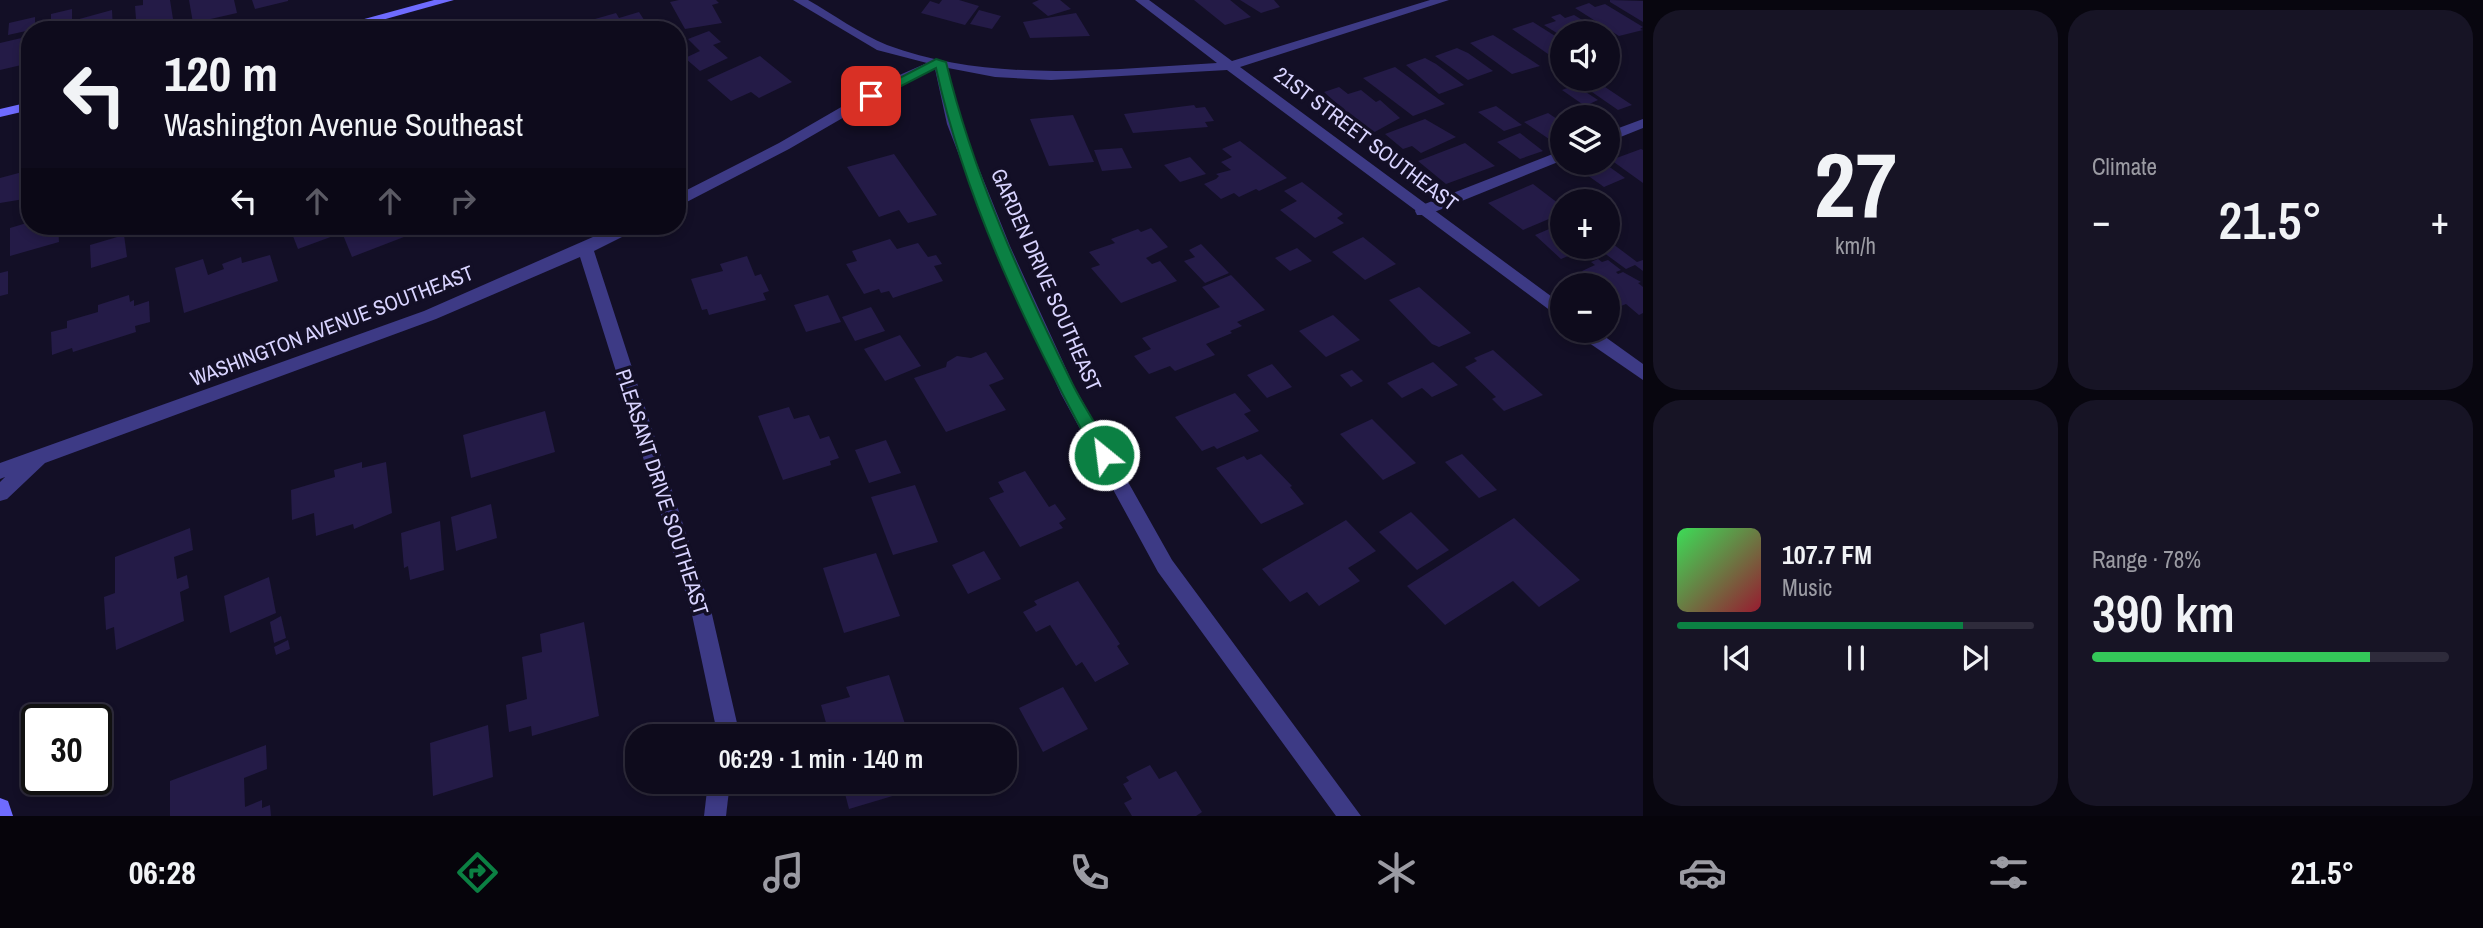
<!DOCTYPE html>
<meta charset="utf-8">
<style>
:root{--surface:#0e0b1c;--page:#171425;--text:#f1f3f6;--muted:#9b9ba3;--line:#2e2b3b;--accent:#0b8043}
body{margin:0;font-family:"Archivo Narrow",sans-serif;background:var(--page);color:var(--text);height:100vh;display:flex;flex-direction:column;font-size:26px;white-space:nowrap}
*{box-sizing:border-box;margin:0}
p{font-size:23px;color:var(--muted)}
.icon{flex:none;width:38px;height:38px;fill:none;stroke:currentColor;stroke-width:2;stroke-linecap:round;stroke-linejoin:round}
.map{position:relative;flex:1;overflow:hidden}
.panel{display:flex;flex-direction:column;gap:10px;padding:10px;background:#08060f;width:840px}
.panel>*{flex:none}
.banner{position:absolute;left:21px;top:21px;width:665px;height:214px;border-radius:28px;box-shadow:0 4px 10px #0003,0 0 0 2px var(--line);background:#0e0b1c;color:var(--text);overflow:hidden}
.buttons{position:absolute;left:1550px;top:21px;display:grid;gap:14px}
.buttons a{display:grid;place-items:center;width:70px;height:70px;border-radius:50%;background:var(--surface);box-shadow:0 4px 10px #0003,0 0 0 2px var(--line);font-size:35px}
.speed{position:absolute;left:21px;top:704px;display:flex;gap:14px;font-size:35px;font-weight:700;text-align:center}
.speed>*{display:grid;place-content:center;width:91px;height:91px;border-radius:50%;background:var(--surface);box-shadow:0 4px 10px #0003,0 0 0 2px var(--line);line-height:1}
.speed .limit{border:4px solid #111;border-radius:10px;background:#fff;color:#111}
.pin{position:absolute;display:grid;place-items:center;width:60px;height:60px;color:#fff;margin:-30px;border-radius:14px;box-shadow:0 4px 10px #0006}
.me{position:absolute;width:77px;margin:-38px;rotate:331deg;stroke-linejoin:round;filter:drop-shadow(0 0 5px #0008)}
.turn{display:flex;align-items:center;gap:24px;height:147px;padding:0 28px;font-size:32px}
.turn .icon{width:91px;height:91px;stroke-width:2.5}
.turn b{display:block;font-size:49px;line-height:60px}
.lanes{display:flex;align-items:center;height:66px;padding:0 28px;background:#0003;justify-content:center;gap:35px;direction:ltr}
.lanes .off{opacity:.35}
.big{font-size:52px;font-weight:600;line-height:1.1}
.panel .widget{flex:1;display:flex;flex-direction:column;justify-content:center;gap:10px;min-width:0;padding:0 24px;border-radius:28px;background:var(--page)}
.panel .dial{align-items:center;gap:0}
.dial b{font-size:91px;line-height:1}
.song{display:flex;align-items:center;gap:21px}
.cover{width:84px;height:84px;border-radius:10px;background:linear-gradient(135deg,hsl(130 70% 55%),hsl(350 70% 35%))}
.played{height:7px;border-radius:4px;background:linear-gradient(90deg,var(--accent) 80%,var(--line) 80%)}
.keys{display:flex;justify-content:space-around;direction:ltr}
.heat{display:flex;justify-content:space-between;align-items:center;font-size:38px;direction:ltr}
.charge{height:10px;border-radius:5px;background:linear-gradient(90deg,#34c759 78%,var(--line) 0)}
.panel .tiles{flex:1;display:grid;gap:10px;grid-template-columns:repeat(2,1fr)}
.trip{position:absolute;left:625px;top:724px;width:392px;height:70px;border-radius:28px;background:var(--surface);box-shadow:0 4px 10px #0003,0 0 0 2px var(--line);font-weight:600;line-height:70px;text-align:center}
.menu{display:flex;height:112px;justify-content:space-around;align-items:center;background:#06040b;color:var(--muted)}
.menu .icon{width:49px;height:49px}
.menu .selected{color:var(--accent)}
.menu b{font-size:32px;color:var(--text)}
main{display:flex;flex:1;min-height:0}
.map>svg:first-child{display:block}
.building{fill:#241b47}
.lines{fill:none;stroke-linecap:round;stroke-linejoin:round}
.lane{fill:#3d3a85;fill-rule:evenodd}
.street{fill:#3d3a85;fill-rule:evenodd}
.secondary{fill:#6f6bff;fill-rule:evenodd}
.route{fill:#0b8043;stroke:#07532c;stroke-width:2}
.labels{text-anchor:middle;stroke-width:7;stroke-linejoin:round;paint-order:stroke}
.street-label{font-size:21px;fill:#d9d4ff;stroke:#130f26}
</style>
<main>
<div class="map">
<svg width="1643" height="816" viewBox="0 0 1643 816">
<rect width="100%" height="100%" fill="#130f26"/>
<g class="building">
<polygon points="143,0 170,0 173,19 164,21 164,24 133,30 132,21 136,19 135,6 143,5"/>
<polygon points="189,0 234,0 237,13 193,23"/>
<polygon points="252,0 288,0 288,1 255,9"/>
<polygon points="679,0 716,0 719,3 712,5 722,23 685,29 670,2"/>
<polygon points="942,0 959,0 979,6 965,25 921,13 930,1 939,4"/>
<polygon points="1039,0 1060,0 1071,9 1048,16 1032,3"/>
<polygon points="1194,0 1230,0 1251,17 1225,25"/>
<polygon points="1240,0 1274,0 1280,7 1261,13"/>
<polygon points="1610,0 1643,1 1643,22 1610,2"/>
<polygon points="1589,3 1595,7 1605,4 1643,27 1640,29 1643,30 1619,36 1575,8"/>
<polygon points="72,9 72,21 112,10 113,30 67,30 67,22 51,26 51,14"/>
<polygon points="979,10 1001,16 992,29 970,24"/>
<polygon points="639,12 648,26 643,30 598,30 594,24 598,23 595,19 616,13 619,18"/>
<polygon points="1076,13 1090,36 1030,38 1023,22"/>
<polygon points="1560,14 1565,18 1574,15 1604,33 1560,35 1544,25 1556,21 1551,17"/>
<polygon points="35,17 35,29 8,35 9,23"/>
<polygon points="1533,22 1563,41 1563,49 1548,54 1512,29"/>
<polygon points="709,31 721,42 713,45 728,58 700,71 685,58 700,51 688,39"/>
<polygon points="1493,35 1501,40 1540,66 1512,74 1470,43"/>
<polygon points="30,36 30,63 0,70 0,43"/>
<polygon points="1457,48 1468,53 1493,71 1468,80 1435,56"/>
<polygon points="760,56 792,82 759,98 751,92 731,101 707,80"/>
<polygon points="1425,58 1436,64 1464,85 1439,94 1406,65"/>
<polygon points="1395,67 1445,104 1413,116 1363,78"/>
<polygon points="1575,85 1598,100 1585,106 1562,90"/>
<polygon points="1339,87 1348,94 1361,90 1376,102 1380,100 1400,118 1371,134 1324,92"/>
<polygon points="1605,87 1632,105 1618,110 1592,92"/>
<polygon points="1194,105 1196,108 1205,107 1214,121 1205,122 1208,127 1133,133 1124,114"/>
<polygon points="1496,106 1522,125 1504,131 1478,112"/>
<polygon points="1548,113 1563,123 1563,133 1549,139 1524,122"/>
<polygon points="1073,115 1094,162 1049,166 1030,119"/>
<polygon points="1425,119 1456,137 1421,153 1412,146 1403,149 1385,134"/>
<polygon points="1520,133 1543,151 1520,159 1497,142"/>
<polygon points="1240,141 1287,178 1259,191 1256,189 1239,197 1234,193 1221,199 1204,184 1216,179 1219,176 1216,174 1231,170 1221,162 1232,157 1222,149"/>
<polygon points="1465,143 1495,166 1446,184 1418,161"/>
<polygon points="1122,148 1132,168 1102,171 1094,150"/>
<polygon points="1641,149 1643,150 1643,183 1611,160"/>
<polygon points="894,154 937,215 908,223 899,210 879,217 847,167"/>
<polygon points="1190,157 1206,174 1180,182 1164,165"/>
<polygon points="1599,163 1604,163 1625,178 1604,187 1580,170"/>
<polygon points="30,170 30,198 0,203 0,178"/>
<polygon points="1302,182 1343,214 1337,218 1344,223 1315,238 1280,210 1297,201 1284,191"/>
<polygon points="1533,184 1563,207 1563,213 1523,230 1488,203"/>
<polygon points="30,222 30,226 58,226 59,242 10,256 10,228"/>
<polygon points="1561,224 1563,247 1590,247 1561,259 1535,235"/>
<polygon points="304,226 332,226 336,235 298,249 291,231"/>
<polygon points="352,226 419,226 422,230 352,257 341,230"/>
<polygon points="1151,228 1168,247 1146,258 1152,264 1160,261 1177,281 1121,303 1091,268 1100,265 1089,252 1115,243 1111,239 1138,229 1141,232"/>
<polygon points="124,235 127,257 91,268 90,245"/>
<polygon points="1363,237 1396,264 1365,280 1332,252"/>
<polygon points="890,239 897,249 918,243 928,257 936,255 942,264 934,266 943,281 893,298 889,291 881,293 879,289 864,294 846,264 857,261 852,251"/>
<polygon points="1201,244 1229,273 1205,283 1184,261 1195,257 1189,250"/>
<polygon points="1613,244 1637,262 1643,260 1643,271 1635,265 1626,269 1600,250"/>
<polygon points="1297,248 1312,261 1290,271 1275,258"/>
<polygon points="270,255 278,281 184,313 175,268 203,259 208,275 224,269 222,264 241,257 242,263"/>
<polygon points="747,256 755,276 761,274 769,291 763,293 766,300 709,315 707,309 702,310 691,279 723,271 720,264"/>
<polygon points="1598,259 1602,262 1608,260 1621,270 1616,272 1618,274 1623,272 1641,282 1638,283 1643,287 1643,313 1639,315 1626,304 1621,306 1608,295 1608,285 1595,285 1598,284 1582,271 1595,265 1591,262"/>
<polygon points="8,271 8,294 0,296 0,273"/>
<polygon points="1231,275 1265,310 1237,322 1242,326 1230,331 1232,333 1206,344 1215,355 1175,371 1170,366 1149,374 1134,356 1151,349 1142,338 1220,307 1202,287"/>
<polygon points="1419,287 1471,333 1439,347 1432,344 1389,300"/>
<polygon points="129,295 130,302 134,300 134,306 149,301 150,322 135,326 136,332 73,352 72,348 52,355 51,332 67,328 67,321 98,312 98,305"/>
<polygon points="828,295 841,322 806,332 794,305"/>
<polygon points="871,307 885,331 855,341 842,317"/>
<polygon points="1333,315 1360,340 1326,357 1299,331"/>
<polygon points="900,335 921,366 885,381 864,349"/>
<polygon points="1493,350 1543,395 1504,411 1492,399 1496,397 1465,367 1477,361 1474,358"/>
<polygon points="986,352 1004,379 989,385 1006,410 946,432 914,378 946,367 947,362 957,356 971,358"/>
<polygon points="1433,362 1458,385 1432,397 1422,388 1402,398 1387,383"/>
<polygon points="1272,364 1292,387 1267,398 1247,375"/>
<polygon points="1352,370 1363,381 1351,387 1340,375"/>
<polygon points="1235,393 1251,411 1244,414 1259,431 1217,449 1214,446 1202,451 1175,417"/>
<polygon points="789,407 794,419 809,415 820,439 829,436 839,458 830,461 831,465 783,480 758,416"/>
<polygon points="545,411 555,452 471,478 463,435"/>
<polygon points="1372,419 1416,463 1383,480 1340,434"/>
<polygon points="886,440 901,473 869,483 855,450"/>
<polygon points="1261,454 1292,486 1290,487 1304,504 1261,524 1216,468 1244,456 1247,460"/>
<polygon points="1462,454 1497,490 1479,498 1445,462"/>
<polygon points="362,462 362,468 386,462 392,513 354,529 353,524 316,536 314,513 292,520 291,490 335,477 334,470"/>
<polygon points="1025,471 1049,507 1055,504 1066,519 1059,523 1063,528 1020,547 989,498 1004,492 998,482"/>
<polygon points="915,485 938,542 893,555 871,497"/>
<polygon points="491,504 497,538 456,551 451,517"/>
<polygon points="1411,512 1449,550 1417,570 1379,532"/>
<polygon points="1514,518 1580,580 1539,607 1513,581 1445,625 1407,586"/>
<polygon points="1346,520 1376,551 1348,568 1360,581 1319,606 1307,592 1290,602 1262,569"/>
<polygon points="440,521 444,570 410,580 408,566 404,568 401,533"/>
<polygon points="190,528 193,550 174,557 177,579 187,575 189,588 180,592 184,621 116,650 114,627 106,630 104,597 115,593 115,557"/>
<polygon points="984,551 1001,579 968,594 952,565"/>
<polygon points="876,553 900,616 844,633 823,568"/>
<polygon points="269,577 276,613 230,633 224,596"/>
<polygon points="1078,581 1120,644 1117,646 1129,664 1095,682 1082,662 1076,666 1050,625 1036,632 1023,612 1037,605 1034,601"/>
<polygon points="281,616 286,638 274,643 270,622"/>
<polygon points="584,622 599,716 532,736 531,726 509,732 506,705 527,699 522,657 542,652 540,634"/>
<polygon points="288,640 290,649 276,655 274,647"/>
<polygon points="889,675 905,724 887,729 889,737 830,737 821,705 850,697 846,687"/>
<polygon points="1063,687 1088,729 1043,752 1019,708"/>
<polygon points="488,725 493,777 433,796 430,743"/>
<polygon points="266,745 267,769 244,778 245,807 262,800 262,808 270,805 271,816 170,816 170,781"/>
<polygon points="1150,765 1159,779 1176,771 1202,812 1196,816 1132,816 1124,803 1132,799 1123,784 1129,781 1126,777"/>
<polygon points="842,782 903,782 906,792 849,809"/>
</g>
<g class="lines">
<g class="lane">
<polygon points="1643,119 1643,128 1608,142 1608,132"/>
<polygon points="1563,150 1563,160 1427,215 1417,215 1415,211 1417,207"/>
</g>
<g class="street">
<path d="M793 0H808C833 14 860 34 887 45 993 84 1107 69 1217 63L1135 0H1149L1232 61 1430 0H1449L1240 67 1563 305V320L1227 70 1051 80 995 77 948 68 961 124 1010 246 1074 386 1172 560 1361 816H1336L1158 572 1061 394 994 246 947 124 935 69 898 86 789 149 677 207V195L779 143 888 80 927 63 877 50Z"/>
<polygon points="618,226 639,226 636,230 594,251 711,610 737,723 735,737 713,737 715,723 691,610 580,257 436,319 45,463 7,499 0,501 0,482 5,477 0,479 0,463 424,311"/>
<polygon points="1577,331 1597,331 1643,364 1643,380 1579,336"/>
<polygon points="708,782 730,782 726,816 704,816"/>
</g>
<g class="secondary">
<polygon points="434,0 454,0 346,30 324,30"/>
<polygon points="30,102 30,110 0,117 0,109"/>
<polygon points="0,798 8,801 13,816 0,816"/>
</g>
</g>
<path class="route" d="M936 59 946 62C973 174 1022 282 1073 385 1085 409 1101 431 1112 455L1110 460H1098C1031 338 966 205 936 68L876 99 865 96Z"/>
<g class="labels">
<g class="street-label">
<text transform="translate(1366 139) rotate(37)" y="7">21ST STREET SOUTHEAST</text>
<text transform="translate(1046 280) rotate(66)" y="7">GARDEN DRIVE SOUTHEAST</text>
<text transform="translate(332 326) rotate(-21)" y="7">WASHINGTON AVENUE SOUTHEAST</text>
<text transform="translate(662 492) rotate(72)" y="7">PLEASANT DRIVE SOUTHEAST</text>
</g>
</g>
</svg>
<div class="buttons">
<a><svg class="icon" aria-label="sound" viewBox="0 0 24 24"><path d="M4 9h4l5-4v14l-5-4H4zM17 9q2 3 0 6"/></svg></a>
<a><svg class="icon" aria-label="layers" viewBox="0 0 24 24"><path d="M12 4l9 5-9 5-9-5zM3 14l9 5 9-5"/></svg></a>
<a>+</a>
<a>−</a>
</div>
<div class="speed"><div class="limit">30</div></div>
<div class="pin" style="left:871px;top:96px;background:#d93025"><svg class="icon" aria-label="arrive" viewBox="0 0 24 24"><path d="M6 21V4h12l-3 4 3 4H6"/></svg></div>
<svg class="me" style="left:1104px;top:455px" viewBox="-20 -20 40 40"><circle r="17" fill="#0b8043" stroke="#fff" stroke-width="3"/><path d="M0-11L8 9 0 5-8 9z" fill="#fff"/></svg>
<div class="trip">06:29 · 1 min · 140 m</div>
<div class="banner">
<div class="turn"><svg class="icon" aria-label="left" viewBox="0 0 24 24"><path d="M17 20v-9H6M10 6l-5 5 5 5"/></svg><div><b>120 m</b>Washington Avenue Southeast</div></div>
<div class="lanes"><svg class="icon" aria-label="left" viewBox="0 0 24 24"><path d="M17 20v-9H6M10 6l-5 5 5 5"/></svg><svg class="icon off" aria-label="ahead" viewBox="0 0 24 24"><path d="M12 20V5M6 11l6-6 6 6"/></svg><svg class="icon off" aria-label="ahead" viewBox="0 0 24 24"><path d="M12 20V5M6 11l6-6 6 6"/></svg><svg class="icon off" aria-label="right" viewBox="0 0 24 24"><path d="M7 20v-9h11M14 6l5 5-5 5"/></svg></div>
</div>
</div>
<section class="panel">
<div class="tiles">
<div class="widget dial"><b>27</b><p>km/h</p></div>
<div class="widget"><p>Climate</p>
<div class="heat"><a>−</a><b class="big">21.5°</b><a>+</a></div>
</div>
<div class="widget">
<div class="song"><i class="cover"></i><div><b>107.7 FM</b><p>Music</p></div></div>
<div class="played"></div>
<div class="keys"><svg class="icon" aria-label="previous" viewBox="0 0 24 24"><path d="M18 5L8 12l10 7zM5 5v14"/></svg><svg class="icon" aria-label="pause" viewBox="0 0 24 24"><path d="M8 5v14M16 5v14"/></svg><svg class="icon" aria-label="next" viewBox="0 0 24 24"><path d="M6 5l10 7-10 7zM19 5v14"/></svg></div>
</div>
<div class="widget"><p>Range · 78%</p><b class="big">390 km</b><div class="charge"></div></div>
</div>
</section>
</main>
<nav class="menu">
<b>06:28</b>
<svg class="icon selected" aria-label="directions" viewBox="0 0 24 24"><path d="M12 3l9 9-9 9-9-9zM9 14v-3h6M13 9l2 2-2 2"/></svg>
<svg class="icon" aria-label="music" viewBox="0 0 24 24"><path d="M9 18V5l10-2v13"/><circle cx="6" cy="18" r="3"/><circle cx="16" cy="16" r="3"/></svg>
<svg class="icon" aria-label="phone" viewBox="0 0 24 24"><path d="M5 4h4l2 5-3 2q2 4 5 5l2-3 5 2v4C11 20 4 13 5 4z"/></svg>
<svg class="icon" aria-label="climate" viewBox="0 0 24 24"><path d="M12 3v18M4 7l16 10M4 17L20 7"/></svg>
<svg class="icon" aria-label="car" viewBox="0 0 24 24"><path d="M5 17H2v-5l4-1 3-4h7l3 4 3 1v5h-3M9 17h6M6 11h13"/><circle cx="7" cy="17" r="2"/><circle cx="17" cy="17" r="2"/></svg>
<svg class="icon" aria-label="filters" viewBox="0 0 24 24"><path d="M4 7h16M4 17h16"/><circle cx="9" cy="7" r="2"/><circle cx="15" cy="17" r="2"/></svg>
<b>21.5°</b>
</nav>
